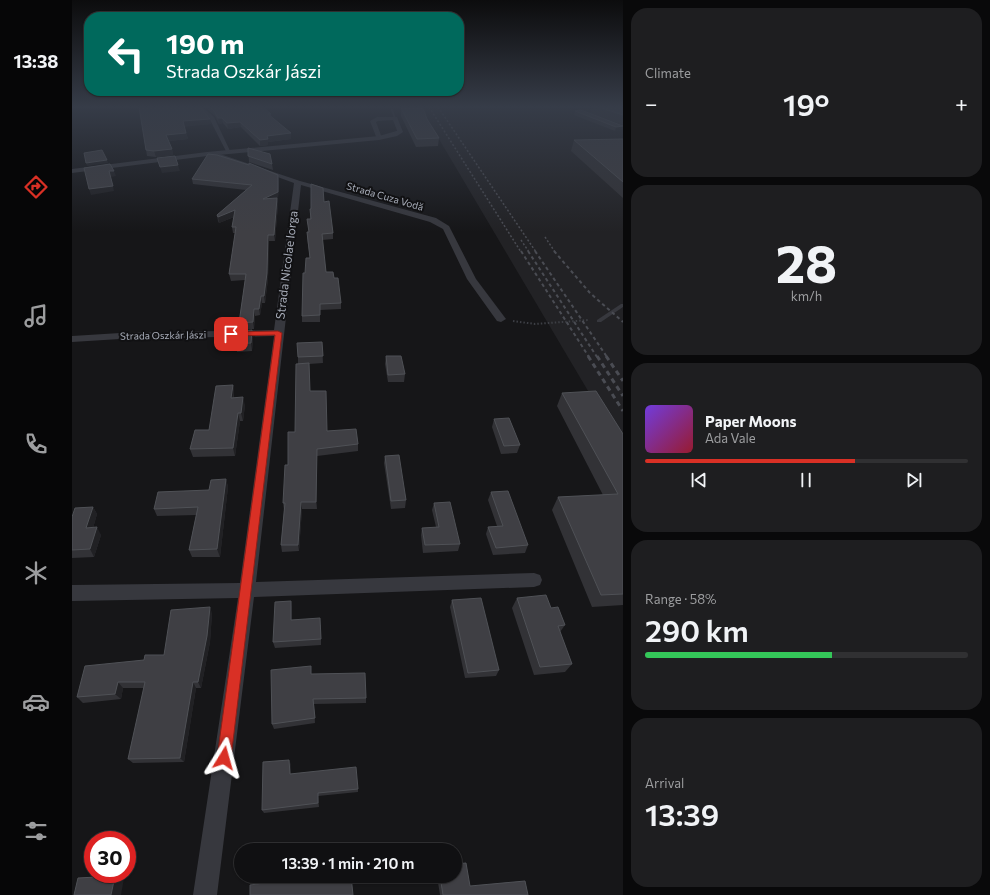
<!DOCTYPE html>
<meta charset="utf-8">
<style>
:root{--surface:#101012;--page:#1e1e20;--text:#f1f3f6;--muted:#9c9d9f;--line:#303032;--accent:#d93025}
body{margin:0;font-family:Commissioner,sans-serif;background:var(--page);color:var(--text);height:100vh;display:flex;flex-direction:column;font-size:15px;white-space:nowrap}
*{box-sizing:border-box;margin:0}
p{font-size:13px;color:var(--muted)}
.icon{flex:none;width:22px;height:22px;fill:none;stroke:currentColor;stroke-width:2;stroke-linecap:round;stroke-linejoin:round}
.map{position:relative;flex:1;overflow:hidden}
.panel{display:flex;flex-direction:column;gap:8px;padding:8px;background:#09090a;width:367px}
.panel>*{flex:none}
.guide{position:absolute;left:12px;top:12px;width:380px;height:84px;border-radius:16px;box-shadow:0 1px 3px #0004,0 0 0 1px var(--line);background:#00695c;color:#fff;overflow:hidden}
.speed{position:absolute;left:12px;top:831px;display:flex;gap:8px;font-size:20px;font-weight:700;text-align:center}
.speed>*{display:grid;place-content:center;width:52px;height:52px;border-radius:50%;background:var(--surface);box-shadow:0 1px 3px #0004,0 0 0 1px var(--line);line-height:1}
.speed .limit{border:6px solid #d22;background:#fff;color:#111}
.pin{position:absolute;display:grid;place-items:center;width:34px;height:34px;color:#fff;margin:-17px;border-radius:8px;box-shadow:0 2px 6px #0006}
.me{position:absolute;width:44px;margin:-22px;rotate:8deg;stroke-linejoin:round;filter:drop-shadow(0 0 3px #0008)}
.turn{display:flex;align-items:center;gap:14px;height:84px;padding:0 16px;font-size:18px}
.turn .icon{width:52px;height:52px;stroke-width:2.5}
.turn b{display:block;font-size:28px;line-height:34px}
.big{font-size:30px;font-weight:600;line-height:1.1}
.panel .tile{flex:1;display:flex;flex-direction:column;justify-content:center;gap:6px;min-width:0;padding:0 14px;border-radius:16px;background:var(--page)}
.panel .dial{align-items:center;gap:0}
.dial b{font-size:52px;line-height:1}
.song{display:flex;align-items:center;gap:12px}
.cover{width:48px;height:48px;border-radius:6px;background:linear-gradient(135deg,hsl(260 70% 55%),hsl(350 70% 35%))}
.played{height:4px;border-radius:2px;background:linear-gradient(90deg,var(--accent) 65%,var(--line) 65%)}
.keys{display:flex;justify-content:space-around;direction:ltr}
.heat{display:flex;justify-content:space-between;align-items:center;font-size:22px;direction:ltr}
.charge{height:6px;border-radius:3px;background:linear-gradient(90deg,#34c759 58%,var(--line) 0)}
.trip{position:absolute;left:162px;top:843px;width:228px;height:40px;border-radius:20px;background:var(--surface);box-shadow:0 1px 3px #0004,0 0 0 1px var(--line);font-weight:600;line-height:40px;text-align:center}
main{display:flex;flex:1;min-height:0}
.dock{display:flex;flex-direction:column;width:72px;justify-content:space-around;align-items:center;background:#060607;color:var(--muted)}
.dock .icon{width:28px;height:28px}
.dock .selected{color:var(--accent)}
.dock b{font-size:18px;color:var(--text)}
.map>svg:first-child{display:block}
.built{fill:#222225}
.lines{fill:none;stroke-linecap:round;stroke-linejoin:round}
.path-far1{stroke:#3d3f45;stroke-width:1;stroke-dasharray:1 1.5;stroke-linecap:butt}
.path{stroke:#3d3f45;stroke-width:2;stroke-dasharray:1.5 2;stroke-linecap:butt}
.service{fill:#37383e;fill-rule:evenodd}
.minor{fill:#37383e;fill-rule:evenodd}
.tertiary{fill:#37383e;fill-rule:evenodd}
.rail-far2{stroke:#4a4c53;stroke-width:1.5;stroke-dasharray:2 2;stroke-linecap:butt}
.rail-far1{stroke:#4a4c53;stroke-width:2;stroke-dasharray:3.5 3;stroke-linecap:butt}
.rail{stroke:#4a4c53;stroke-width:3;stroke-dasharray:5 4;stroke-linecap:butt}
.wall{fill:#323236}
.shaded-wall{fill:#212124}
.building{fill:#3f3f44;stroke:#4f5156}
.route{fill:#d93025;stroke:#8d1f18}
.labels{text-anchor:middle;stroke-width:4;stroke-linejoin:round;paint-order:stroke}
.far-street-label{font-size:10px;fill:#a8adb9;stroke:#111113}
.street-label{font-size:12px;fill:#a8adb9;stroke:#111113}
</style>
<main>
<nav class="dock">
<b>13:38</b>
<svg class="icon selected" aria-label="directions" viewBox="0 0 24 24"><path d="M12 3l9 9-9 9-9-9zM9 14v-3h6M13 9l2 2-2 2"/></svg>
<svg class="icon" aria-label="music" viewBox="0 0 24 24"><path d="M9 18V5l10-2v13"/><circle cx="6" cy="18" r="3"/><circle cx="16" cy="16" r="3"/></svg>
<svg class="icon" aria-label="phone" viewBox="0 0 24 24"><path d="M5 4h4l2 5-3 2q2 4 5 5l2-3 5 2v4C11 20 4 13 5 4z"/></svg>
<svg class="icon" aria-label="climate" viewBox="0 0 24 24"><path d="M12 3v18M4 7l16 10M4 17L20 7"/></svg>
<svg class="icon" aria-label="car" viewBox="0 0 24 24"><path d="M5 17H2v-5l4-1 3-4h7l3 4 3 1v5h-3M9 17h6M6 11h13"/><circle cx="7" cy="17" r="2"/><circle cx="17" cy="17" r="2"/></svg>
<svg class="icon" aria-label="filters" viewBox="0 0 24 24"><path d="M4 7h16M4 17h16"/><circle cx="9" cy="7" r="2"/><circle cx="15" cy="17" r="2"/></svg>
</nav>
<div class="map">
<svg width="551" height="895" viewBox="0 0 551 895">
<rect width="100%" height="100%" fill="#161618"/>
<polygon class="built" points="348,107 493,107 503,110 528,107 551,107 551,450"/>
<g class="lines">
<polyline class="path-far1" points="508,111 521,109"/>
<polyline class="path" points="441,321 463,324 517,320"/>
<g class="service">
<polygon points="318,107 320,107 324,119 322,118"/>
<polygon points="549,304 551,304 551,307 529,322 525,322 525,320"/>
</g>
<g class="minor">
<polygon points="127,107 131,107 142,117 159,153 155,153 137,118"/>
<polygon points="305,117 325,117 331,132 326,133 321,120 306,121 304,122 310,138 305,139 298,121"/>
<polygon points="142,152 228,181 364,218 377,226 404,279 434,319 429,322 425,321 395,279 371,229 358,222 229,185 184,582 462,573 468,575 470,580 468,585 462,587 182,597 145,895 121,895 166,598 0,601 0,585 168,583 202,336 48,339 0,342 0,336 48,333 202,330 222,183 142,154"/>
</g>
<polygon class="tertiary" points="328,130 331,132 325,136 307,140 135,156 0,173 0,169 135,152 307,136"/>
<g class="rail-far2">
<polyline points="357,107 449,252"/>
<polyline points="366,107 464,252"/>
<polyline points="473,237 483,252"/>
<polyline points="449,240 457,252"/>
</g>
<g class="rail-far1">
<polyline points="449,251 517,357"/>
<polyline points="456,251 525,357"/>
<polyline points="463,251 535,357"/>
<polyline points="482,251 518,293 551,322"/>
</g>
<g class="rail">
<polyline points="516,356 551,411"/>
<polyline points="525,356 551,396"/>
<polyline points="534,356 551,381"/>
</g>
</g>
<g class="wall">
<polygon points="67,107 138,119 139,124 112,126 116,139 97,141 100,149 101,155 84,157 75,156"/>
<polygon points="133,107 195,107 191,107 199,114 199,117 219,139 196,142 196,145 188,146 169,127 156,129 151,123 147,124 143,116"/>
<polygon points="520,107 551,107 551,125 518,113"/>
<polygon points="329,108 355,119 367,138 366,146 344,147 329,116"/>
<polygon points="503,111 551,126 550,130 543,131 502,115"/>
<polygon points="551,139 551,198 499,151 502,140"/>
<polygon points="176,148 200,164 201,170 177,162"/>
<polygon points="120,179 207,180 206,198 205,198 206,204 203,241 197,241 196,279 193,303 190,303 188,315 183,316 182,329 168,329 167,323 173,280 159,281 157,274 163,233 161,233 160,227 162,217 147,223 146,221 145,215 174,190 121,184"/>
<polygon points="252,202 261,233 261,239 250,240 254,272 262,278 269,303 269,309 248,310 248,322 230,322 230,316 233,273 238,258 235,238 235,232 237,232 235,219 238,219 239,209"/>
<polygon points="180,330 181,338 180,351 165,352 164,344"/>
<polygon points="250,342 251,363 237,364 238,391 255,431 286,444 286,451 245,456 245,509 230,509 227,551 210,552 209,545 212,510 211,503 216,465 223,432 226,364 226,357"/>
<polygon points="314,356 333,374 332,382 316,382 313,364"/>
<polygon points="161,385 162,392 162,398 173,405 171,421 168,421 163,456 121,457 118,449 137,430"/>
<polygon points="490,393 551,434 551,605 520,607 480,510 486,497 531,495 485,406"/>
<polygon points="422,419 448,445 445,453 429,454 420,427"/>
<polygon points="313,456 334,500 333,508 319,509 312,463"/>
<polygon points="154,479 156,487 148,557 120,557 117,550 124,515 85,516 82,509 137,490"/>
<polygon points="419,492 456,545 453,553 421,555 414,534 416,527 425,526 416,500"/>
<polygon points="362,503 388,544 386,551 351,553 349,535 350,528 364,527 360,510"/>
<polygon points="21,507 25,514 21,528 29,535 22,557 0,558 0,517"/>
<polygon points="445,598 479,608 493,625 488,632 500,664 493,672 462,675 440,608"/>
<polygon points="380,600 427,670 424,676 393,678 378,607"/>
<polygon points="220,607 220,620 249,625 249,645 203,648 201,642"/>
<polygon points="140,613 138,642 129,688 124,688 112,762 61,763 56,759 72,688 51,688 49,699 11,703 5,697 72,660 92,655"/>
<polygon points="240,674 294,698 294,703 242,704 243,723 202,729 200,724"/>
<polygon points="219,764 219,774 286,789 286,792 246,796 247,807 192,813 190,810"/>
<polygon points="365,876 383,876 398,886 456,895 368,895"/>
</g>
<g class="shaded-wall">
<polygon points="146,118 150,118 151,123 147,124"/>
<polygon points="138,119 139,124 112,127 111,121"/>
<polygon points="168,122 169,127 156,129 155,123"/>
<polygon points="551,126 550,130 543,131 544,127"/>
<polygon points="114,133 116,139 96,141 94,135"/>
<polygon points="219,133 219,139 196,142 196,145 188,146 188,140 195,136"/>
<polygon points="100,149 101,155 84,157 82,151"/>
<polygon points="35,160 36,163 15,166 14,163"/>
<polygon points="106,165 108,171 90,173 88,167"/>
<polygon points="37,171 42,171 44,176 39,177 42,191 19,195 17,189"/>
<polygon points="206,175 207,180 206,198 205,198 206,204 203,241 202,235 191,199"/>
<polygon points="163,210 164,216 147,223 146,217"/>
<polygon points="196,235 197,241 196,279 193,303 192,296"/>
<polygon points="189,296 190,303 188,315 187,309"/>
<polygon points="182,309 183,316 182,329 181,322"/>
<polygon points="180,330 181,338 180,351 179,343"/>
<polygon points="161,385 162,392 161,405 159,398"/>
<polygon points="171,397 173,405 171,421 169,413"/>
<polygon points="166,413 168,421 163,456 161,448"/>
<polygon points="245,449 245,509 244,502"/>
<polygon points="154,479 156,487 148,557 145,549"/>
<polygon points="229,502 230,509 227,551 226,545"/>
<polygon points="21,507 25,514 19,535 14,528"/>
<polygon points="25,527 29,535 22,557 18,549"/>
<polygon points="219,601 220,607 220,626 219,620"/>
<polygon points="138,607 140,613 138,642 129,688 126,682"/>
<polygon points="46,682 51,688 49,699 43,694"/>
<polygon points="121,682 124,688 112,762 108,758"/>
<polygon points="217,760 219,764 219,778 218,774"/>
<polygon points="43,876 52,878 49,895 39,895"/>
</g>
<g class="building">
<polygon points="67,107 128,107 138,119 111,121 114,133 94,135 100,149 82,151 74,150"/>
<polygon points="138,107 191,107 199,114 196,114 219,133 195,136 196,139 188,140 168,122 155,123 150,118 146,118 142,111"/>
<polygon points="526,107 551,107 551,115"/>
<polygon points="329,108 351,108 355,119 367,138 345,139"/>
<polygon points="509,110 551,126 544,127 503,111"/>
<polygon points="551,139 551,182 502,140"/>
<polygon points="176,148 198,154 200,164 176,156"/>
<polygon points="30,150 35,160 14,163 12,153"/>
<polygon points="136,154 145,155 177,165 177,163 206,175 206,192 191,199 205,198 202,235 196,235 195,273 192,296 189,296 187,309 182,309 181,322 167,323 174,274 157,274 164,227 160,227 163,210 146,217 145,215 180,185 120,179"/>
<polygon points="103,156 106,165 88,167 85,158"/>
<polygon points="38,164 42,171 37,171 41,186 17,189 12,168"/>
<polygon points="239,184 251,188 252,202 257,201 261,233 250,234 254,272 261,272 262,278 266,278 269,303 248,304 248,315 230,316 231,273 233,273 234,258 238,258 235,232 237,232 235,219 239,219 238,209 239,209"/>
<polygon points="180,330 179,343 164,344 166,331"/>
<polygon points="250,342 251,356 226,357 225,343"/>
<polygon points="314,356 329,356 333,374 316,375"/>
<polygon points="237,363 238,391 254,391 255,431 284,429 286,444 245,449 244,502 229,502 226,545 209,545 213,503 211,503 213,465 216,465 216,432 223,432 224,364"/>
<polygon points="161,385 159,398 171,397 169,413 166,413 161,448 118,449 123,430 137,430 144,386"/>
<polygon points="524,391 551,434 551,594 529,595 486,497 546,494 490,393"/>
<polygon points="437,418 448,445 432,446 422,419"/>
<polygon points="327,455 334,500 319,501 313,456"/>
<polygon points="154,479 145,549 117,550 126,507 82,509 86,492 137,490 139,480"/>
<polygon points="436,491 456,545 424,548 416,527 431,526 419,492"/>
<polygon points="378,502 388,544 353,545 350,528 367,527 362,503"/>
<polygon points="21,507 14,528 25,527 18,549 0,550 0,517 3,508"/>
<polygon points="474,595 479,608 486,607 493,625 486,626 500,664 468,667 445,598"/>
<polygon points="409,598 427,670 396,673 380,600"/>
<polygon points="219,601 219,620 248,618 249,639 201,642 203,602"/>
<polygon points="138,607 135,636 126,682 121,682 108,758 56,759 73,682 46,682 43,694 5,697 13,666 72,660 73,655 92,655 99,610"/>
<polygon points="239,666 239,674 293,673 294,698 241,699 243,718 200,724 199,670"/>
<polygon points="217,760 218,774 284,767 286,789 246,793 246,803 190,810 191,762"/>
<polygon points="394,863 398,886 453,881 456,895 371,895 368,876 383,876 383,864"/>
<polygon points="43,876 39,895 2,895 6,878"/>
<polygon points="244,876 279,876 281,895 178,895 178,885"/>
</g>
<linearGradient id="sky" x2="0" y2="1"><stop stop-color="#0c0c0d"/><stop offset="0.46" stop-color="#363c48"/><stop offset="1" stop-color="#363c48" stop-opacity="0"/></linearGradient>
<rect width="551" height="232" fill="url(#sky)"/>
<polygon class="route" points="206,331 210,333 159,758 157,763 152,765 147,763 145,758 203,335 159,336 155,334 159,332"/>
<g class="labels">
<g class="far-street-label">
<text transform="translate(313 196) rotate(16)" y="4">Strada Cuza Vodă</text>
<text transform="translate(91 335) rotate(-1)" y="4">Strada Oszkár Jászi</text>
</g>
<g class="street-label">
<text transform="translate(215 265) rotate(-83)" y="4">Strada Nicolae Iorga</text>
</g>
</g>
</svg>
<div class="speed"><div class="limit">30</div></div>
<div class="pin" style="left:159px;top:334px;background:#d93025"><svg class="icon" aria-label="arrive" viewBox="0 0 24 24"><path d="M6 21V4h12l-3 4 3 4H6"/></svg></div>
<svg class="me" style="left:152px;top:758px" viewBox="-20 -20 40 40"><path d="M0-17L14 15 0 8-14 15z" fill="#d93025" stroke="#fff" stroke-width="4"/></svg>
<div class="trip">13:39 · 1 min · 210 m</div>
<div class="guide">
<div class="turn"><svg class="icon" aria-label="left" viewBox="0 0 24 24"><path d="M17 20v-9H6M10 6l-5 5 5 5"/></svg><div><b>190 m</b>Strada Oszkár Jászi</div></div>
</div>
</div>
<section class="panel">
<div class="tile"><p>Climate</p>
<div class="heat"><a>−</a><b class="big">19°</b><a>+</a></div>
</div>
<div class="tile dial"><b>28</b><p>km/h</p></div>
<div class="tile">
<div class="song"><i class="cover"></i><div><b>Paper Moons</b><p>Ada Vale</p></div></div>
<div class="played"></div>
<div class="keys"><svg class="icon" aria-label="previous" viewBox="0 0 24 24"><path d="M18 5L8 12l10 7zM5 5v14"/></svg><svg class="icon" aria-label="pause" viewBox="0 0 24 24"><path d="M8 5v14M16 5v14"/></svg><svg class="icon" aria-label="next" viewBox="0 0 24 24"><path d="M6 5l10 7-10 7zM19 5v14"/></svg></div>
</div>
<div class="tile"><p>Range · 58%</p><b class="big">290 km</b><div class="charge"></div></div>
<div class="tile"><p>Arrival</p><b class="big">13:39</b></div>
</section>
</main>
